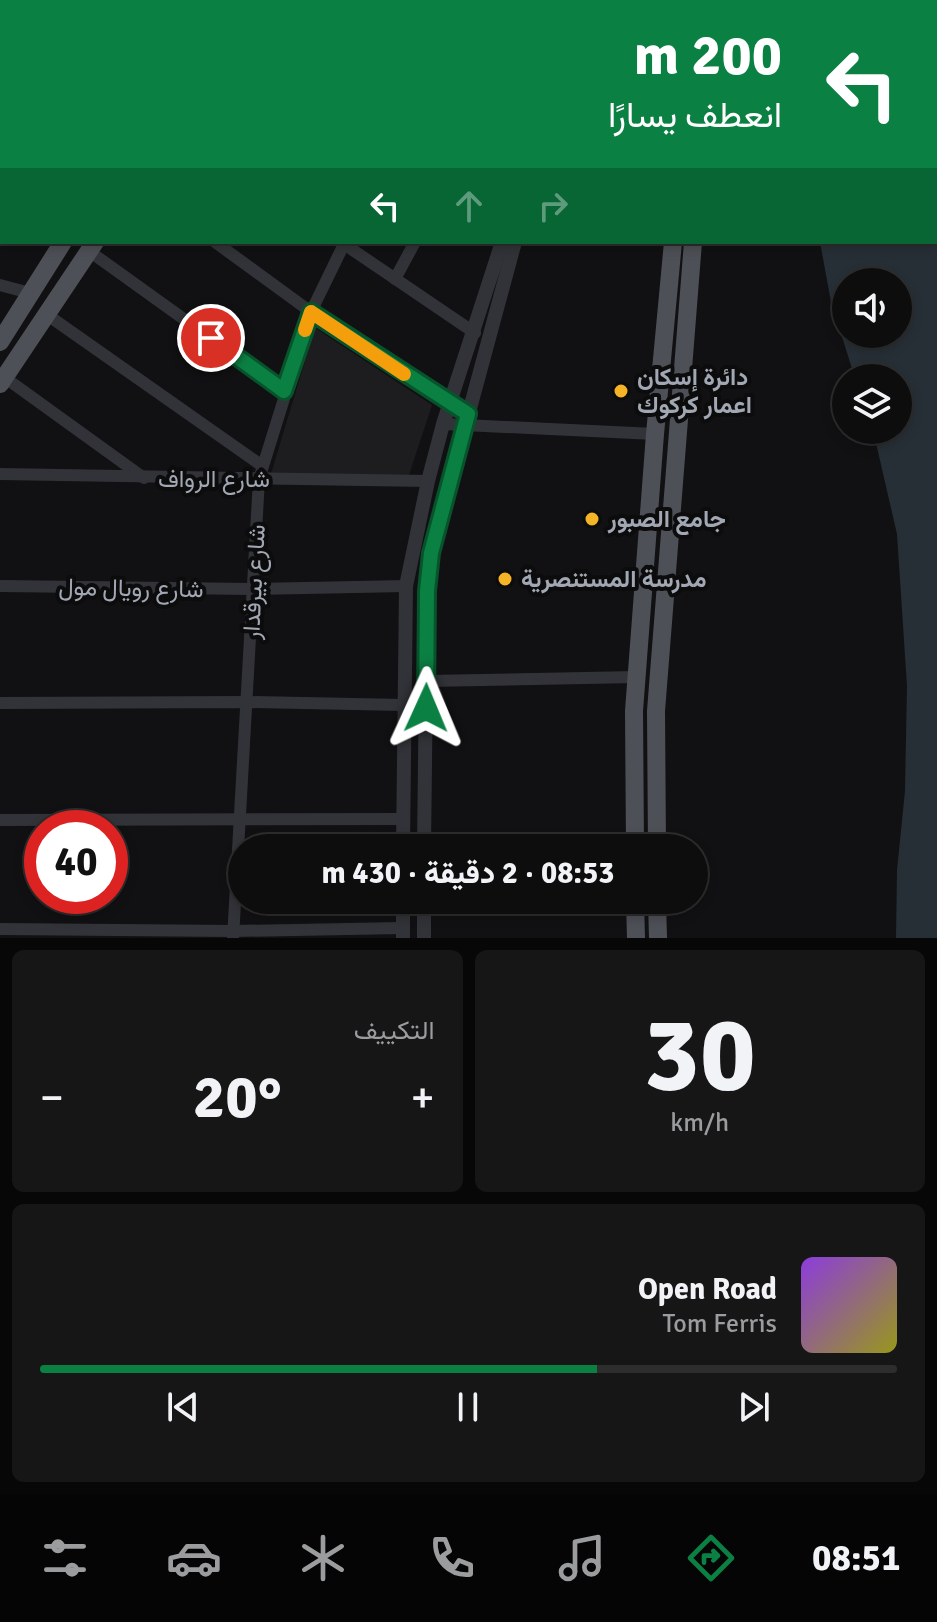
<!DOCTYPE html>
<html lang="ar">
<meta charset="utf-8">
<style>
:root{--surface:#0d0d0e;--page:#161617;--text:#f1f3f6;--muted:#9a9c9e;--line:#2d2d2e;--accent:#0b8043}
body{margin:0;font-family:Signika,Vazirmatn,sans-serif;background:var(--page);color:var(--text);direction:rtl;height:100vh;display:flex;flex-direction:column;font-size:30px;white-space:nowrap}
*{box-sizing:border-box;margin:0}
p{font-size:26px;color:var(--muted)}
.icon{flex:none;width:44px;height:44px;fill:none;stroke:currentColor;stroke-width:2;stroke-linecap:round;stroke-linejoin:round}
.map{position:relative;height:938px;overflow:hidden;direction:ltr}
.panel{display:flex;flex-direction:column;gap:12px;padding:12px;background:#070708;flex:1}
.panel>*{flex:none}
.hud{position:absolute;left:0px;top:0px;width:938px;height:244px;box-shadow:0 4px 12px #0003,0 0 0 2px var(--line);direction:rtl;background:#0b8043;color:#fff;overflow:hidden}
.controls{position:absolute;left:832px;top:268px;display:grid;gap:16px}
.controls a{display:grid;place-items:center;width:80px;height:80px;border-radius:50%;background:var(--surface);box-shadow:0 4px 12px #0003,0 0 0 2px var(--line);font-size:40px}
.speed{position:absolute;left:24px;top:810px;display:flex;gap:16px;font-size:40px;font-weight:700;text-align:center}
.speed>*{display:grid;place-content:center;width:104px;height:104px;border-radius:50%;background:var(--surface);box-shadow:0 4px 12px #0003,0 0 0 2px var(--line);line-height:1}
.speed .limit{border:12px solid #d22;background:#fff;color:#111}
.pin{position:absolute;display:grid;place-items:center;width:68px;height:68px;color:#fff;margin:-34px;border:4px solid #fff;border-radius:50%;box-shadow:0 2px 8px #0007}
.me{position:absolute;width:88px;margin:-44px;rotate:1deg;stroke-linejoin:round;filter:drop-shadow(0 0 6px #0008)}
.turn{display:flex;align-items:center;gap:28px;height:168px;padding:0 24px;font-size:36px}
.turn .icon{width:104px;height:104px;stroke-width:2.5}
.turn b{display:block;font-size:56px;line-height:68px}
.lanes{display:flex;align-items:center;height:76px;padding:0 24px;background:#0003;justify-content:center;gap:40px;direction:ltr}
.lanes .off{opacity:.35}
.big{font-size:60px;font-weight:800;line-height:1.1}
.panel .card{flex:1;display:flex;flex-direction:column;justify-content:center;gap:12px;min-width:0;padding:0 28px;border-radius:12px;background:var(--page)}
.panel .dial{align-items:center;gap:0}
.dial b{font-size:104px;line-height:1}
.song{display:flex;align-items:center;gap:24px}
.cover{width:96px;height:96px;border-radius:12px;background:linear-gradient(135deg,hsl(270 70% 55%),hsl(60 70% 35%))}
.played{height:8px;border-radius:4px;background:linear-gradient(90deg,var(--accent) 65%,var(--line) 65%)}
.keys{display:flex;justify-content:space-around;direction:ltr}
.heat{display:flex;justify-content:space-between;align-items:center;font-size:44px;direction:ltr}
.panel .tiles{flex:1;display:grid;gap:12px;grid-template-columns:1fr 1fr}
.card:last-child{grid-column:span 2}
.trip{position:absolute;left:228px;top:834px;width:480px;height:80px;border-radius:40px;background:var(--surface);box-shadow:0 4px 12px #0003,0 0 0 2px var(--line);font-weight:800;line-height:80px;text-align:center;direction:rtl}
.tabs{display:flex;height:128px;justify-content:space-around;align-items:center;background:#050506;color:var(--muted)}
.tabs .icon{width:56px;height:56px}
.tabs .current{color:var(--accent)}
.tabs b{font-size:36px;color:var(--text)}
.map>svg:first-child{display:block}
.built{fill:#1d1d1f}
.water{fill:#272f36;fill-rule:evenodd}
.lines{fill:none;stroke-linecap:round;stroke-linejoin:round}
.minor{stroke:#323338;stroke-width:12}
.tertiary{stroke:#323338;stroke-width:14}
.secondary{stroke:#404248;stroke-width:16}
.primary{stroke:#4e5057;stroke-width:18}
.route-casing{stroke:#07532c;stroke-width:20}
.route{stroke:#0b8043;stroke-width:14}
.slow{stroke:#f59e0b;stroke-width:14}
.poi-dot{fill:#f5b326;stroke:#0c0c0d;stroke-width:3}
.labels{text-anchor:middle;stroke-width:8;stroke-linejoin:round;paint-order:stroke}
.poi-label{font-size:24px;font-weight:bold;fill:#a2a7b4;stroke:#0c0c0d;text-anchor:start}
.street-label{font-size:24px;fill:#a2a7b4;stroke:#0c0c0d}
</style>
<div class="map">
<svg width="937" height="938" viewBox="0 0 937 938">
<rect width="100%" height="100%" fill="#111113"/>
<g class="built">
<polygon points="0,117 2,118 0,241"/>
<polygon points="315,328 432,405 409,475 270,477"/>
</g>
<path class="water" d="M776 0H937V938H896L897 870 905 791 907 686 897 534 873 430H898V378H855L831 302 820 242H936V2ZM846 282H898V334H846Z"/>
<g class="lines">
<g class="minor">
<polyline points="82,0 85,2"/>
<polyline points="356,0 359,2"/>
<polyline points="55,2 56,0"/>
<polyline points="120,2 122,0"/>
<polyline points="445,2 446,0"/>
<polyline points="215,242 311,312 468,414"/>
<polyline points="341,242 475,333"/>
<polyline points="89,251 284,391"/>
<polyline points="395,279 415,242"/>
<polyline points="0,285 30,293"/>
<polyline points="46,314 261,465"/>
<polyline points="4,377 144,478"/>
<polyline points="443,424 655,434"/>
<polyline points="0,474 428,481"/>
<polyline points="0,586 253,589 406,586"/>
<polyline points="427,681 637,677"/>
<polyline points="0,703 248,702 404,705"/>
<polyline points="0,820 403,819"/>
<polyline points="0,929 234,931 402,928"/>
<polyline points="233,938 259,479 311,312 345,242"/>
</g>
<g class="tertiary">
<polyline points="569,2 570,0"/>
<polyline points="403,848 406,586 428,481 443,424 502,242"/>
<polyline points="424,848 427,591 431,553 515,242"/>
<polyline points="403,900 403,938"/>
<polyline points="424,900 424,938"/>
</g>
<g class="secondary">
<polyline points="0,81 2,81"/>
<polyline points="0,98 2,98"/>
</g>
<g class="primary">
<polyline points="593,0 595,2"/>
<polyline points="624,0 626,2"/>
<polyline points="222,2 223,0"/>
<polyline points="257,2 258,0"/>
<polyline points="0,342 63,242"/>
<polyline points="0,384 95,242"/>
<polyline points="635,848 634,711 655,434 673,242"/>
<polyline points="657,848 656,711 693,242"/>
<polyline points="635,900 636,938"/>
<polyline points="657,900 658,938"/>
</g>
</g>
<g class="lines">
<g class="route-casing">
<polyline id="route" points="211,338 284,391 311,312 468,414 431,553 427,591 426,708"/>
</g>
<use href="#route" class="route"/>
<polyline class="slow" points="305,330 311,312 404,374"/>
</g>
<g class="poi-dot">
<circle cx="621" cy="391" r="8"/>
<circle cx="592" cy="519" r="8"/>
<circle cx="505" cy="579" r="8"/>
</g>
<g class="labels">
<g class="poi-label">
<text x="637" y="385">دائرة إسكان<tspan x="637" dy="28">اعمار كركوك</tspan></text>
<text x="608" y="527">جامع الصبور</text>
<text x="521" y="587">مدرسة المستنصرية</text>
</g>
<g class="street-label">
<text x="214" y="487">شارع الرواف</text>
<text transform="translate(254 582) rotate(-87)" y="8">شارع بيرقدار</text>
<text transform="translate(131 588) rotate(1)" y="8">شارع رويال مول</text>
</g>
</g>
</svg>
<div class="controls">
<a><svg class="icon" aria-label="sound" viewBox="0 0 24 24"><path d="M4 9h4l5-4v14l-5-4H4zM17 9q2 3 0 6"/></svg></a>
<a><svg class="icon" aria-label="layers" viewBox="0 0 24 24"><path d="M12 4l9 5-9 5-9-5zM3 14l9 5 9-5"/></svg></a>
</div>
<div class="speed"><div class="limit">40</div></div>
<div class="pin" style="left:211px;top:338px;background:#d93025"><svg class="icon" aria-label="arrive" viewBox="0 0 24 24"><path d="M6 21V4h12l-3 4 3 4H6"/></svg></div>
<svg class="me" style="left:426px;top:708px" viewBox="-20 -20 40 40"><path d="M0-17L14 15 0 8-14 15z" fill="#0b8043" stroke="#fff" stroke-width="4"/></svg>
<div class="trip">08:53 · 2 دقيقة · 430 m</div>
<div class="hud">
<div class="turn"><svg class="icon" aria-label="left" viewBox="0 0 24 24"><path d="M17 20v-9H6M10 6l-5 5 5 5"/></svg><div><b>200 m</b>انعطف يسارًا</div></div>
<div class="lanes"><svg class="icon" aria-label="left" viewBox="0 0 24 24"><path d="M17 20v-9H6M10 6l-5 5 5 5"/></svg><svg class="icon off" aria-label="ahead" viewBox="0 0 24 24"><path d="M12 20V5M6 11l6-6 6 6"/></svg><svg class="icon off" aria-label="right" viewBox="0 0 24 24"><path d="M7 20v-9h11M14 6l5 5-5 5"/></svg></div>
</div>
</div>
<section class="panel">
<div class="tiles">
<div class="card dial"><b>30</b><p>km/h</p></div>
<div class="card"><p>التكييف</p>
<div class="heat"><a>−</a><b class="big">20°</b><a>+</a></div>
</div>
<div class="card">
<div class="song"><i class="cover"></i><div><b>Open Road</b><p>Tom Ferris</p></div></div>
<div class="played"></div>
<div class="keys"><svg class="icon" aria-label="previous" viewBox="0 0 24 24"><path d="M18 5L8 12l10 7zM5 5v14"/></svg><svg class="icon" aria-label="pause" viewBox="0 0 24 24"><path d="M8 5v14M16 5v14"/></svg><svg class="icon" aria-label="next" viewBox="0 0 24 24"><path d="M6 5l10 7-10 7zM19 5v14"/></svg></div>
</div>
</div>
</section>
<nav class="tabs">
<b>08:51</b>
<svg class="icon current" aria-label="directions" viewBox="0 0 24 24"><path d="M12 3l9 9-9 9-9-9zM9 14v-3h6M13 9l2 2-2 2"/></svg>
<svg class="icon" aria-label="music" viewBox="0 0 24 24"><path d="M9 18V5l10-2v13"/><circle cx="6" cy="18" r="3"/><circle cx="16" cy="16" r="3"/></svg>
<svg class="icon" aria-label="phone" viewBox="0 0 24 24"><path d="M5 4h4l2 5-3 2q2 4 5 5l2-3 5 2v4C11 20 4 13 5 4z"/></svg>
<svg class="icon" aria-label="climate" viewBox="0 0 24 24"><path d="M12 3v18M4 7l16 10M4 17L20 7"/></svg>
<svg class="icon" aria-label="car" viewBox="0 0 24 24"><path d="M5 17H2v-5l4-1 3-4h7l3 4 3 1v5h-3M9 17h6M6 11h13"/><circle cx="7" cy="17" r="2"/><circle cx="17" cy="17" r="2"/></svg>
<svg class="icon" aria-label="filters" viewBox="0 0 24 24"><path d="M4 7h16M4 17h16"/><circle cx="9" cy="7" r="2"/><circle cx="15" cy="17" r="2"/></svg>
</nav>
